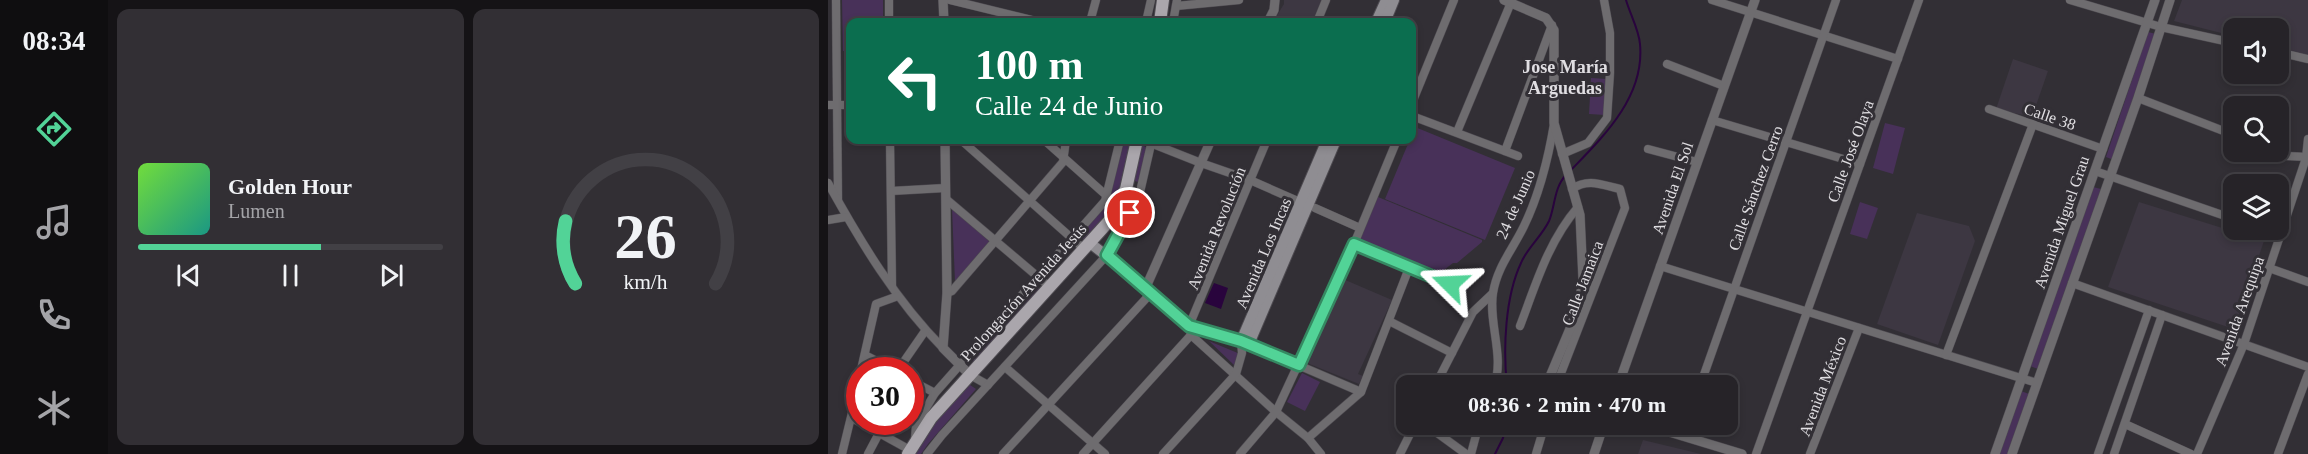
<!DOCTYPE html>
<html lang="es">
<meta charset="utf-8">
<style>
:root{--surface:#262328;--page:#322f34;--text:#f1f3f6;--muted:#a4a4a8;--line:#424045;--accent:#52d397}
body{margin:0;font-family:Georgia,serif;background:var(--page);color:var(--text);height:100vh;display:flex;flex-direction:column;font-size:22px;white-space:nowrap}
*{box-sizing:border-box;margin:0}
p{font-size:20px;color:var(--muted)}
.icon{flex:none;width:33px;height:33px;fill:none;stroke:currentColor;stroke-width:2;stroke-linecap:round;stroke-linejoin:round}
.map{position:relative;flex:1;overflow:hidden}
.panel{display:flex;flex-direction:column;gap:9px;padding:9px;background:#151316;width:720px}
.panel>*{flex:none}
.hud{position:absolute;left:18px;top:18px;width:570px;height:126px;border-radius:12px;box-shadow:0 3px 9px #0003,0 0 0 2px var(--line);background:#0b6e4f;color:#fff;overflow:hidden}
.tools{position:absolute;left:1395px;top:18px;display:grid;gap:12px}
.tools a{display:grid;place-items:center;width:66px;height:66px;border-radius:12px;background:var(--surface);box-shadow:0 3px 9px #0003,0 0 0 2px var(--line);font-size:30px}
.speed{position:absolute;left:18px;top:357px;display:flex;gap:12px;font-size:30px;font-weight:700;text-align:center}
.speed>*{display:grid;place-content:center;width:78px;height:78px;border-radius:50%;background:var(--surface);box-shadow:0 3px 9px #0003,0 0 0 2px var(--line);line-height:1}
.speed .limit{border:9px solid #d22;background:#fff;color:#111}
.pin{position:absolute;display:grid;place-items:center;width:51px;height:51px;color:#fff;margin:-26px;border:3px solid #fff;border-radius:50%;box-shadow:0 2px 6px #0007}
.me{position:absolute;width:66px;margin:-33px;rotate:291deg;stroke-linejoin:round;filter:drop-shadow(0 0 4px #0008)}
.turn{display:flex;align-items:center;gap:21px;height:126px;padding:0 30px;font-size:27px}
.turn .icon{width:78px;height:78px;stroke-width:2.5}
.turn b{display:block;font-size:42px;line-height:51px}
.panel .tile{flex:1;display:flex;flex-direction:column;justify-content:center;gap:9px;min-width:0;padding:0 21px;border-radius:12px;background:var(--page)}
.panel .dial{align-items:center;gap:0}
.dial svg{height:156px;overflow:visible;fill:none;stroke:var(--line);stroke-width:7;stroke-linecap:round;text-anchor:middle}
.dial text{fill:var(--text);stroke:none}
.song{display:flex;align-items:center;gap:18px}
.cover{width:72px;height:72px;border-radius:9px;background:linear-gradient(135deg,hsl(100 70% 55%),hsl(170 70% 35%))}
.played{height:6px;border-radius:3px;background:linear-gradient(90deg,var(--accent) 60%,var(--line) 60%)}
.keys{display:flex;justify-content:space-around;direction:ltr}
.panel .tiles{flex:1;display:grid;gap:9px;grid-template-columns:repeat(2,1fr)}
.trip{position:absolute;left:568px;top:375px;width:342px;height:60px;border-radius:12px;background:var(--surface);box-shadow:0 3px 9px #0003,0 0 0 2px var(--line);font-weight:700;line-height:60px;text-align:center}
main{display:flex;flex:1;min-height:0}
.tabs{display:flex;flex-direction:column;width:108px;justify-content:space-around;align-items:center;background:#0f0e10;color:var(--muted)}
.tabs .icon{width:42px;height:42px}
.tabs .active{color:var(--accent)}
.tabs b{font-size:27px;color:var(--text)}
.map>svg:first-child{display:block}
.built{fill:#3d3742}
.green{fill:#483159}
.water{fill:#29043d}
.lines{fill:none;stroke-linecap:round;stroke-linejoin:round}
.stream{stroke:#29043d;stroke-width:2}
.minor-casing{stroke:#4e4b51;stroke-width:9}
.tertiary-casing{stroke:#4e4b51;stroke-width:10}
.secondary-casing{stroke:#4e4b51;stroke-width:12}
.primary-casing{stroke:#4e4b51;stroke-width:14}
.minor{stroke:#6e6c6f;stroke-width:8}
.tertiary{stroke:#6e6c6f;stroke-width:9}
.secondary{stroke:#8f8d92;stroke-width:10}
.primary{stroke:#aaa6ac;stroke-width:12}
.route-casing{stroke:#358962;stroke-width:15}
.route{stroke:#52d397;stroke-width:10}
.labels{text-anchor:middle;stroke-width:6;stroke-linejoin:round;paint-order:stroke}
.street-label{font-size:16px;fill:#e0dee2;stroke:#322f35}
.neighbourhood-label{font-size:18px;font-weight:bold;fill:#e0dee2;stroke:#322f35}
</style>
<main>
<nav class="tabs">
<b>08:34</b>
<svg class="icon active" aria-label="directions" viewBox="0 0 24 24"><path d="M12 3l9 9-9 9-9-9zM9 14v-3h6M13 9l2 2-2 2"/></svg>
<svg class="icon" aria-label="music" viewBox="0 0 24 24"><path d="M9 18V5l10-2v13"/><circle cx="6" cy="18" r="3"/><circle cx="16" cy="16" r="3"/></svg>
<svg class="icon" aria-label="phone" viewBox="0 0 24 24"><path d="M5 4h4l2 5-3 2q2 4 5 5l2-3 5 2v4C11 20 4 13 5 4z"/></svg>
<svg class="icon" aria-label="climate" viewBox="0 0 24 24"><path d="M12 3v18M4 7l16 10M4 17L20 7"/></svg>
</nav>
<section class="panel">
<div class="tiles">
<div class="tile">
<div class="song"><i class="cover"></i><div><b>Golden Hour</b><p>Lumen</p></div></div>
<div class="played"></div>
<div class="keys"><svg class="icon" aria-label="previous" viewBox="0 0 24 24"><path d="M18 5L8 12l10 7zM5 5v14"/></svg><svg class="icon" aria-label="pause" viewBox="0 0 24 24"><path d="M8 5v14M16 5v14"/></svg><svg class="icon" aria-label="next" viewBox="0 0 24 24"><path d="M6 5l10 7-10 7zM19 5v14"/></svg></div>
</div>
<div class="tile dial"><svg viewBox="0 0 100 80">
<path d="M14 69A42 42 0 1 1 86 69"/>
<path d="M14 69A42 42 0 0 1 9 37" stroke="#52d397"/>
<text x="50" y="56" font-size="32" font-weight="700">26</text>
<text x="50" y="72" font-size="11">km/h</text>
</svg></div>
</div>
</section>
<div class="map">
<svg width="1480" height="454" viewBox="0 0 1480 454">
<rect width="100%" height="100%" fill="#322f35"/>
<g class="built">
<polygon points="456,0 494,0 484,22 445,22 456,4"/>
<polygon points="1354,0 1480,0 1480,55 1451,47 1450,28 1406,28 1405,36 1346,21"/>
<polygon points="1185,59 1220,71 1204,117 1168,109"/>
<polygon points="1311,202 1436,241 1406,329 1280,287"/>
<polygon points="1089,213 1141,226 1147,241 1110,345 1049,324"/>
<polygon points="515,279 564,300 530,374 535,376 531,384 479,363"/>
<polygon points="815,440 873,454 810,454"/>
</g>
<g class="green">
<polygon points="14,0 55,0 55,22 22,22 22,51 15,51"/>
<polygon points="1320,32 1328,34 1286,160 1278,157"/>
<polygon points="763,78 779,79 777,115 761,114"/>
<polygon points="1057,123 1077,128 1065,174 1045,168"/>
<polygon points="587,127 687,168 657,240 557,199"/>
<polygon points="296,140 304,140 297,177 281,213 257,240 255,240 253,235 281,201"/>
<polygon points="313,144 319,148 311,182 306,181"/>
<polygon points="1265,187 1273,189 1210,369 1202,366"/>
<polygon points="550,197 654,240 654,242 629,263 625,263 612,273 530,241"/>
<polygon points="1032,202 1050,208 1039,239 1022,234"/>
<polygon points="124,208 162,242 127,282"/>
<polygon points="210,288 213,288 146,362 144,361"/>
<polygon points="381,341 412,354 406,365"/>
<polygon points="474,373 492,382 477,411 459,402"/>
<polygon points="142,385 148,389 100,444 93,454 86,454 107,422"/>
<polygon points="1193,391 1201,394 1180,454 1171,454"/>
</g>
<polygon class="water" points="386,283 400,288 393,309 377,303"/>
<g class="lines">
<g class="stream">
<path d="M742 171C775 137 817 97 812 44 811 30 802 14 798 0"/>
<path d="M679 386C675 349 677 297 693 263 699 248 714 236 721 221 727 207 726 187 738 175"/>
<polyline points="667,454 675,438 678,424"/>
</g>
<g class="minor-casing">
<g id="minor">
<polyline points="8,0 10,199"/>
<polyline points="61,0 61,22"/>
<polyline points="122,0 212,22"/>
<polyline points="884,0 1070,59"/>
<polyline points="1242,0 1333,27 1406,43"/>
<polyline points="348,6 411,0"/>
<polyline points="262,22 268,0"/>
<polyline points="318,22 323,0"/>
<polyline points="345,22 349,0"/>
<polyline points="489,22 498,0"/>
<polyline points="1450,52 1480,59"/>
<polyline points="839,64 896,86"/>
<polyline points="1310,98 1406,135"/>
<polyline points="584,103 626,0"/>
<polyline points="0,105 22,105"/>
<polyline points="1161,109 1275,149"/>
<polyline points="584,116 690,156"/>
<polyline points="884,120 1032,164"/>
<polyline points="629,132 684,0"/>
<polyline points="62,140 64,285"/>
<polyline points="133,140 256,249"/>
<polyline points="216,140 279,196"/>
<polyline points="315,140 373,163 422,180 472,202"/>
<polyline points="439,140 361,326 363,335 448,412 480,438 493,454"/>
<polyline points="820,149 869,162"/>
<polyline points="677,151 724,25"/>
<polyline points="1447,152 1458,156 1480,157"/>
<polyline points="734,154 760,143 779,118 782,73 782,33 776,0"/>
<polyline points="1267,171 1406,219"/>
<path d="M0 183C32 241 68 301 115 348"/>
<polyline points="63,191 117,188"/>
<polyline points="118,199 222,287"/>
<polyline points="487,208 532,228"/>
<polyline points="0,220 18,217"/>
<polyline points="1437,230 1452,235"/>
<polyline points="526,244 622,284"/>
<polyline points="832,266 1209,383"/>
<polyline points="1441,268 1480,282"/>
<polyline points="1244,283 1480,367"/>
<polyline points="119,293 124,291 235,162 238,140"/>
<polyline points="561,321 624,353"/>
<path d="M692 326C708 284 720 242 750 207"/>
<polyline points="419,346 421,344 533,392"/>
<polyline points="37,355 66,370"/>
<polyline points="1118,355 1205,124"/>
<polyline points="177,367 277,454"/>
<polyline points="33,370 48,304 70,296"/>
<polyline points="70,370 97,331"/>
<polyline points="142,375 160,385"/>
<polyline points="82,380 107,393"/>
<polyline points="607,386 645,312 664,294"/>
<path d="M666 386C677 357 660 322 665 293 669 267 685 249 696 226 712 193 720 160 726 124"/>
<path d="M728 386 797 208 792 189C774 185 760 178 744 189"/>
<polyline points="872,386 1008,0"/>
<polyline points="24,418 82,450"/>
<polyline points="597,424 638,454"/>
<polyline points="1297,424 1363,454"/>
<polyline points="854,436 858,424"/>
<polyline points="480,438 533,392 581,268"/>
<polyline points="87,439 88,425 107,393 277,201 292,140"/>
<polyline points="14,454 32,380"/>
<polyline points="40,454 57,422"/>
<polyline points="99,454 114,435 279,255 312,192 324,140"/>
<polyline points="175,454 324,292"/>
<polyline points="255,454 363,335"/>
<polyline points="335,454 408,374 414,353 413,341"/>
<polyline points="412,454 448,412 526,244 569,140"/>
<polyline points="572,454 587,424"/>
<polyline points="643,454 651,424"/>
<polyline points="708,454 717,424"/>
<polyline points="928,454 1091,0"/>
<polyline points="982,454 1031,328"/>
<polyline points="1270,454 1321,310"/>
<polyline points="1286,454 1334,315"/>
<polyline points="1369,454 1416,344 1478,158 1480,139"/>
<polyline points="1450,454 1480,374"/>
</g>
</g>
<g class="tertiary-casing">
<g id="tertiary">
<polyline points="115,0 116,22"/>
<polyline points="676,0 718,18 726,30 726,123 752,215 755,279 752,298 744,324 718,386"/>
<polyline points="440,22 446,10 447,0"/>
<polyline points="117,140 119,293 115,348 142,375"/>
<polyline points="318,287 383,140"/>
<polyline points="790,386 927,0"/>
<polyline points="815,424 914,454"/>
<polyline points="766,454 776,424"/>
<polyline points="1167,454 1327,0"/>
<polyline points="1184,454 1310,98 1342,0"/>
</g>
</g>
<g class="secondary-casing">
<g id="secondary">
<polyline points="548,22 558,0"/>
<polyline points="557,22 566,0"/>
<polyline points="262,243 318,287 361,326 421,344 508,140"/>
<polyline points="413,341 499,140"/>
</g>
</g>
<g class="primary-casing">
<g id="primary">
<polyline points="332,22 335,0"/>
<polyline points="80,454 103,418 282,220 298,189 309,140"/>
</g>
</g>
<use href="#minor" class="minor"/>
<use href="#tertiary" class="tertiary"/>
<use href="#secondary" class="secondary"/>
<use href="#primary" class="primary"/>
</g>
<g class="lines">
<g class="route-casing">
<polyline id="route" points="302,213 279,255 361,326 413,341 471,365 526,244 622,284"/>
</g>
<use href="#route" class="route"/>
</g>
<g class="labels">
<g class="street-label">
<text transform="translate(1222 116) rotate(19)" y="6">Calle 38</text>
<text transform="translate(1022 151) rotate(-70)" y="6">Calle José Olaya</text>
<text transform="translate(844 188) rotate(-71)" y="6">Avenida El Sol</text>
<text transform="translate(927 188) rotate(-70)" y="6">Calle Sánchez Cerro</text>
<text transform="translate(687 204) rotate(-66)" y="6">24 de Junio</text>
<text transform="translate(1233 222) rotate(-71)" y="6">Avenida Miguel Grau</text>
<text transform="translate(388 228) rotate(-68)" y="6">Avenida Revolución</text>
<text transform="translate(435 253) rotate(-67)" y="6">Avenida Los Incas</text>
<text transform="translate(754 283) rotate(-69)" y="6">Calle Jamaica</text>
<text transform="translate(195 292) rotate(-48)" y="6">Prolongación Avenida Jesús</text>
<text transform="translate(1411 311) rotate(-70)" y="6">Avenida Arequipa</text>
<text transform="translate(994 386) rotate(-69)" y="6">Avenida México</text>
</g>
<g class="neighbourhood-label">
<text x="737" y="73">Jose María<tspan x="737" dy="21">Arguedas</tspan></text>
</g>
</g>
</svg>
<div class="tools">
<a><svg class="icon" aria-label="sound" viewBox="0 0 24 24"><path d="M4 9h4l5-4v14l-5-4H4zM17 9q2 3 0 6"/></svg></a>
<a><svg class="icon" aria-label="search" viewBox="0 0 24 24"><circle cx="10" cy="10" r="6"/><path d="M15 15l6 6"/></svg></a>
<a><svg class="icon" aria-label="layers" viewBox="0 0 24 24"><path d="M12 4l9 5-9 5-9-5zM3 14l9 5 9-5"/></svg></a>
</div>
<div class="speed"><div class="limit">30</div></div>
<div class="pin" style="left:302px;top:213px;background:#d93025"><svg class="icon" aria-label="arrive" viewBox="0 0 24 24"><path d="M6 21V4h12l-3 4 3 4H6"/></svg></div>
<svg class="me" style="left:622px;top:284px" viewBox="-20 -20 40 40"><path d="M0-17L14 15 0 8-14 15z" fill="#52d397" stroke="#fff" stroke-width="4"/></svg>
<div class="trip">08:36 · 2 min · 470 m</div>
<div class="hud">
<div class="turn"><svg class="icon" aria-label="left" viewBox="0 0 24 24"><path d="M17 20v-9H6M10 6l-5 5 5 5"/></svg><div><b>100 m</b>Calle 24 de Junio</div></div>
</div>
</div>
</main>
